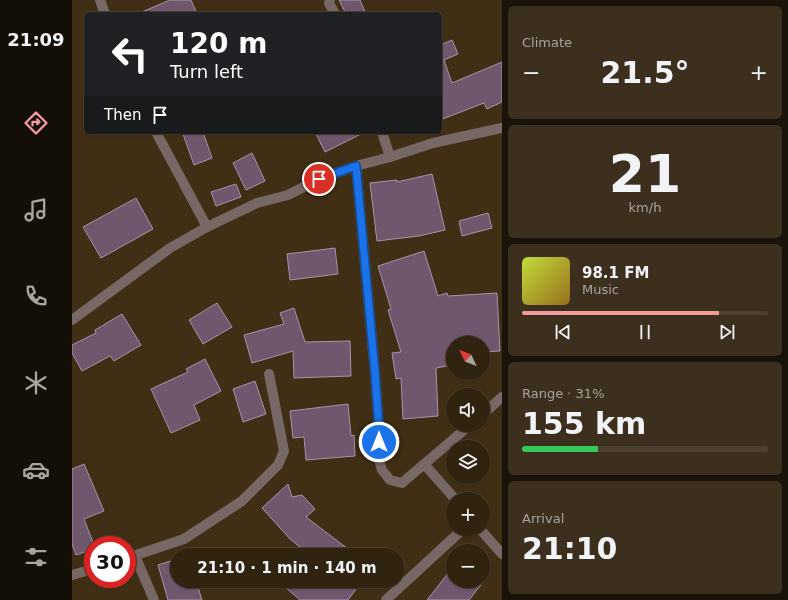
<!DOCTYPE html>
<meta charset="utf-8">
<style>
:root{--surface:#302310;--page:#3c2f1e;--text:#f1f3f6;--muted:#a8a49f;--line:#4b4030;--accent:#f59b9d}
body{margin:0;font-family:"DejaVu Sans",sans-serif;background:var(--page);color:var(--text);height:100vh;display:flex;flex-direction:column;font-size:15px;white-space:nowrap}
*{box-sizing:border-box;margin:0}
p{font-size:13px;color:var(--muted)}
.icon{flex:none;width:22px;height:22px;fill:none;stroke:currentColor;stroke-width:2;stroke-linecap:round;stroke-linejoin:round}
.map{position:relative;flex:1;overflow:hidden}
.sheet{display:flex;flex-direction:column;gap:6px;padding:6px;background:#1a1309;width:286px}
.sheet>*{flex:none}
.top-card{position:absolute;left:12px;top:12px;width:358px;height:122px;border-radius:6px;box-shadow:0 1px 3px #0004,0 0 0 1px var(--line);background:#202124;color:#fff;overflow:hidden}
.needle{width:26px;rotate:313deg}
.buttons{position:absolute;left:374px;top:336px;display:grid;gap:8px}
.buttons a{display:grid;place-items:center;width:44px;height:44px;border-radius:50%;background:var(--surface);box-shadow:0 1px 3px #0004,0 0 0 1px var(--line);font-size:20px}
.speed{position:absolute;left:12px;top:536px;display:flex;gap:8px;font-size:20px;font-weight:700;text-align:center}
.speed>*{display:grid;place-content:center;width:52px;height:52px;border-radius:50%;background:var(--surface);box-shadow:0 1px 3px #0004,0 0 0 1px var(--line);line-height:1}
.speed .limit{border:6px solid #d22;background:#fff;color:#111}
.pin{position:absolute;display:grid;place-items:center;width:34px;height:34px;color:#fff;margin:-17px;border:2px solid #fff;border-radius:50%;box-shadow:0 1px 4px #0007}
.me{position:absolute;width:44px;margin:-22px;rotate:0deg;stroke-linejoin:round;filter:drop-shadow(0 0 3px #0008)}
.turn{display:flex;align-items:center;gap:14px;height:84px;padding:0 20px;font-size:18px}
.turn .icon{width:52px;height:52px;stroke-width:2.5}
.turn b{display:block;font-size:28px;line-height:34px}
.then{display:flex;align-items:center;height:38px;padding:0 20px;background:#0003;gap:8px;font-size:15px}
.big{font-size:30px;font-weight:700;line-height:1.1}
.sheet .widget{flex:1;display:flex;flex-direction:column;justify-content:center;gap:6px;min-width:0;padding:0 14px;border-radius:6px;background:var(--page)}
.sheet .dial{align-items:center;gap:0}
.dial b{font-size:52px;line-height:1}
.song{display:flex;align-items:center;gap:12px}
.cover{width:48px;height:48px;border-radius:6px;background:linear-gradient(135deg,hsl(70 70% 55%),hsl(40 70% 35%))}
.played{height:4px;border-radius:2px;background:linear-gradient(90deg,var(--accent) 80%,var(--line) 80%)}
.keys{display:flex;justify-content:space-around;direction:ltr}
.heat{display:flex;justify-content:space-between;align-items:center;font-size:22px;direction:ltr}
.charge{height:6px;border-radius:3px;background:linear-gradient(90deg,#34c759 31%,var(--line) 0)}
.trip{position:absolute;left:98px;top:548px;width:234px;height:40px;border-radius:20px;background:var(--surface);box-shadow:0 1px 3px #0004,0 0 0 1px var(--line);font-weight:700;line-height:40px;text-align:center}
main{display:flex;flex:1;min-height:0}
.dock{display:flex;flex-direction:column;width:72px;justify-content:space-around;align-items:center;background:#130e06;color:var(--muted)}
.dock .icon{width:28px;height:28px}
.dock .on{color:var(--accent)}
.dock b{font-size:18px;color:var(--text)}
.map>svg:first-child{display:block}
.building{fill:#6f576d;stroke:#ac91aa}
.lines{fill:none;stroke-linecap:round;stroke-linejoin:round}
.street{stroke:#786865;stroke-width:10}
.route-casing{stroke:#114b97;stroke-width:10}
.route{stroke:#1a73e8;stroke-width:7}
</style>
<main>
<nav class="dock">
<b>21:09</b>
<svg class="icon on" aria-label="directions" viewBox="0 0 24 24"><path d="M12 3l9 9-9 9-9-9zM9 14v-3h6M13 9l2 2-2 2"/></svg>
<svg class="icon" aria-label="music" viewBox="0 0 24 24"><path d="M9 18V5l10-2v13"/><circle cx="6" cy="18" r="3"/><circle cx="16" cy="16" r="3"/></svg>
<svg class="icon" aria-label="phone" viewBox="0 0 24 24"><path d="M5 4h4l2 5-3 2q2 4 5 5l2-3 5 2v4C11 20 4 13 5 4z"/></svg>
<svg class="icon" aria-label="climate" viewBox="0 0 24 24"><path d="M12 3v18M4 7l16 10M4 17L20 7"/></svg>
<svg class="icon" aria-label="car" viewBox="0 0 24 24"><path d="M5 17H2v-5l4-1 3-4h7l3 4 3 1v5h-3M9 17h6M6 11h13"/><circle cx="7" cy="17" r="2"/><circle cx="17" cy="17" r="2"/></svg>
<svg class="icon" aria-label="filters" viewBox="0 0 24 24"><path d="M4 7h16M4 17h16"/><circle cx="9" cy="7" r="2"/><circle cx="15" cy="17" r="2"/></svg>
</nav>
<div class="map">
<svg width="430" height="600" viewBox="0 0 430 600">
<rect width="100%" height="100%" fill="#402f15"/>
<g class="building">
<polygon points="98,0 119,0 125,14 65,14"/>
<polygon points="267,0 288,0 294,14 274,14"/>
<polygon points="380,40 386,54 372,60 380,83 430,62 430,102 415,109 412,103 368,120 368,45"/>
<polygon points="118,132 131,132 140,158 122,165 111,134"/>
<polygon points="243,132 293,132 253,152"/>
<polygon points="180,153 193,181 174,190 161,163"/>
<polygon points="360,174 373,230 347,236 305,241 298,183 325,180 325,182"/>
<polygon points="164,184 169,197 144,206 139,192"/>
<polygon points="64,198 81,229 29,258 11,227"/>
<polygon points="416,213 420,228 390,236 387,221"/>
<polygon points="263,248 266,274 218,280 215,254"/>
<polygon points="352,251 366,296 375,293 376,296 425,293 428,351 411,352 411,343 381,343 381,365 364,368 366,416 331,419 329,378 324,379 320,353 329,352 316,310 319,309 306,266"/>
<polygon points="145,303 160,327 131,344 117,320"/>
<polygon points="222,308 233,342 278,341 279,376 222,378 221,351 180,363 172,335 212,324 208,313"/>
<polygon points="50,314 69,345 42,361 38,356 10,371 0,353 0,345 24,333 23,330"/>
<polygon points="133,359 149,391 122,405 128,420 99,433 79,389 116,372 114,369"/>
<polygon points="183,381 194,414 171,422 161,389"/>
<polygon points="276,404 279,436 282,435 283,456 234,460 232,437 221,438 218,411"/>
<polygon points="12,464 32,511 12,519 22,545 21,549 4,555 0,544 0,469"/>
<polygon points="216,484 220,497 230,495 243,509 234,517 284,555 238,555 218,539 190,508"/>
<polygon points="105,559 105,581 124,581 130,600 96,600 86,565"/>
<polygon points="381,567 381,581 412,581 397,600 355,600"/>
<polygon points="206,581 290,581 276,600 228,600"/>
</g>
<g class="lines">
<g class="street">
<polyline points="28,0 33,14"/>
<polyline points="258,0 257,3 263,14"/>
<polyline points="84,132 135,227"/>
<polyline points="310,132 318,157"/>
<polyline points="284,166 303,373 307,429 306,456 310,470 318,480 330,483 398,425"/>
<polyline points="0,320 98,248 135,227 185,203 216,195 247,179 284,166 318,157 361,143 430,128"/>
<polyline points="411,414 430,397"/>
<polyline points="352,464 383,499"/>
<polyline points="408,529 430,554"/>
<polyline points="63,556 82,600"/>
<polyline points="55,558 112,539 170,501 206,465 212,451 197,374"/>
<polyline points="0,575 21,569"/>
<polyline points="314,600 391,529"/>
</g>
</g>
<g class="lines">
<g class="route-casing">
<polyline id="route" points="247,179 284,166 303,373 307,429 307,442"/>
</g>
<use href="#route" class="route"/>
</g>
</svg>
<div class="buttons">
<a><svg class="needle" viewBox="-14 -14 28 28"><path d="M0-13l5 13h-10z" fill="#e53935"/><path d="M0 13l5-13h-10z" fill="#a8a49f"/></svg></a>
<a><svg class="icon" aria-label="sound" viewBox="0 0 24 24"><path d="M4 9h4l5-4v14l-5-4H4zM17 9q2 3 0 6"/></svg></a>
<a><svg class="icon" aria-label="layers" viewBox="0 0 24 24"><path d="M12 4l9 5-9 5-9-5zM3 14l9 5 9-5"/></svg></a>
<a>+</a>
<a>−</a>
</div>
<div class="speed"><div class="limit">30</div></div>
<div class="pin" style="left:247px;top:179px;background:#d93025"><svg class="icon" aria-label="arrive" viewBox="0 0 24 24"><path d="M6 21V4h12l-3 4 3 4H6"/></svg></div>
<svg class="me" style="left:307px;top:442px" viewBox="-20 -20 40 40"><circle r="17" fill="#1a73e8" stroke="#fff" stroke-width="3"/><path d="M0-11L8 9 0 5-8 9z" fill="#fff"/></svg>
<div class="trip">21:10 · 1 min · 140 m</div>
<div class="top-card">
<div class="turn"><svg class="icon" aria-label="left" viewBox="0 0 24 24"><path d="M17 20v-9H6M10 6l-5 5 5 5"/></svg><div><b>120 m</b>Turn left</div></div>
<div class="then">Then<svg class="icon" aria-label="arrive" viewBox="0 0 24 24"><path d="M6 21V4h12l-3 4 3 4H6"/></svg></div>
</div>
</div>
<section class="sheet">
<div class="widget"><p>Climate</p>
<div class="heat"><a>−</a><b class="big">21.5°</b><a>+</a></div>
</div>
<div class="widget dial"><b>21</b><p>km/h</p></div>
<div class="widget">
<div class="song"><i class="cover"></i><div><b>98.1 FM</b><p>Music</p></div></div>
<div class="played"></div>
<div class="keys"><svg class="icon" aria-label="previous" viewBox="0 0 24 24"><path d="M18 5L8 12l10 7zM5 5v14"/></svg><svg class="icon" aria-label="pause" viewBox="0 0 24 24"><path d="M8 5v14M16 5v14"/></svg><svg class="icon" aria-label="next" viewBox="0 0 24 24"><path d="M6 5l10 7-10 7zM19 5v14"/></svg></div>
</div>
<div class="widget"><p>Range · 31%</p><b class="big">155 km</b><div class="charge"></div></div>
<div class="widget"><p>Arrival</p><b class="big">21:10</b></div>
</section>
</main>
